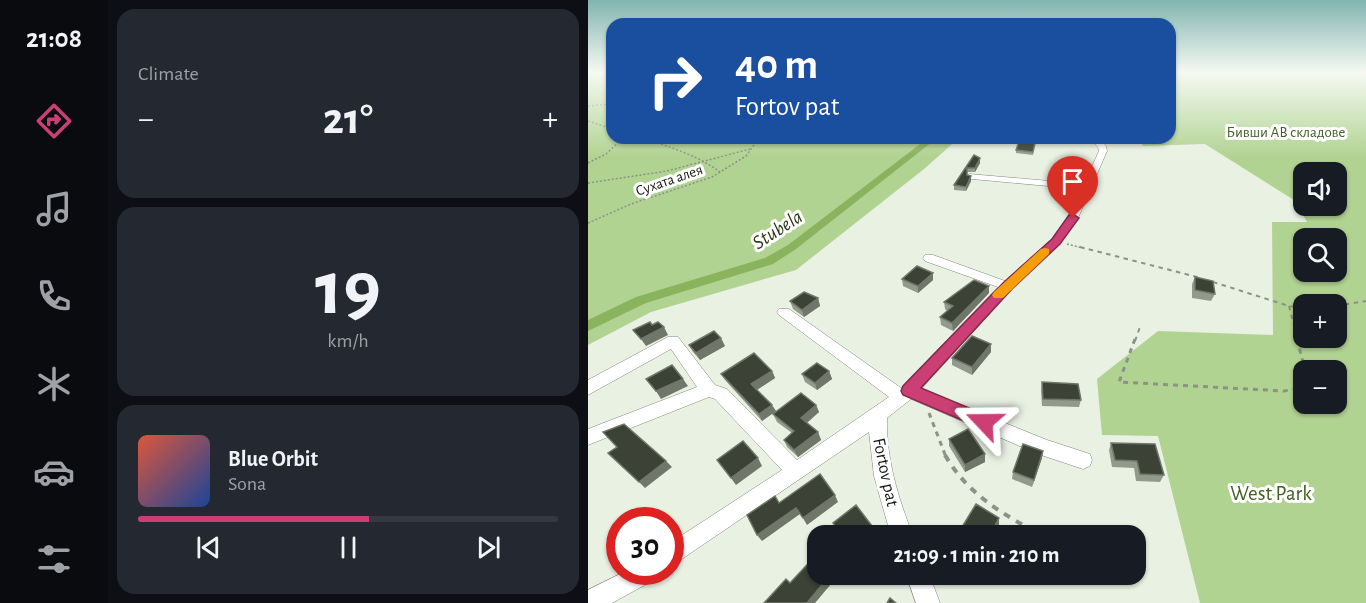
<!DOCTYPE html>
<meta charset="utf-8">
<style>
:root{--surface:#171b24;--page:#242831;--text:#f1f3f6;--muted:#9ea1a6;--line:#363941;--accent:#cb3f74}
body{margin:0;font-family:"Alegreya Sans",sans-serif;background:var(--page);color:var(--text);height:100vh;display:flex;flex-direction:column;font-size:22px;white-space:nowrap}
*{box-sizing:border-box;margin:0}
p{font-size:20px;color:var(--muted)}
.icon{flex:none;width:33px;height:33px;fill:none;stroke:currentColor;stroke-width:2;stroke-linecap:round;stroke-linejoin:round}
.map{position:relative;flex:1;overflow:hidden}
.sheet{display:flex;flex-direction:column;gap:9px;padding:9px;background:#0d0f14;width:480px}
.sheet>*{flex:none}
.hud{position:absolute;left:18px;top:18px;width:570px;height:126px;border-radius:18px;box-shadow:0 2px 4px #0004;background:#1a4fa0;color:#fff;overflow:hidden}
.fabs{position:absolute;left:705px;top:162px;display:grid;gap:12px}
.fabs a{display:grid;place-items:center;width:54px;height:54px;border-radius:12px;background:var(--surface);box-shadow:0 2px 4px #0004;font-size:30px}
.speed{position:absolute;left:18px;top:507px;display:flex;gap:12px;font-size:30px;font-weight:700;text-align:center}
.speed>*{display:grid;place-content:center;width:78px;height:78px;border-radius:50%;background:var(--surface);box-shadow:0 2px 4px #0004;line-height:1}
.speed .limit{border:9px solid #d22;background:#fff;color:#111}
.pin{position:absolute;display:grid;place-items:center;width:51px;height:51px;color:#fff;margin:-62px -26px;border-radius:50% 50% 50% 0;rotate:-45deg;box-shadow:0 0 6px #0007}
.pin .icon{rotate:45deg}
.me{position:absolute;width:66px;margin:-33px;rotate:293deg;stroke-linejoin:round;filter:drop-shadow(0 0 4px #0008)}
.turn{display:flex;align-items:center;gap:21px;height:126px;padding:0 30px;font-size:27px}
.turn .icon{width:78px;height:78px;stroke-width:2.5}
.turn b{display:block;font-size:42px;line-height:51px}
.big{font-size:45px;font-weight:700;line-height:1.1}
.sheet .widget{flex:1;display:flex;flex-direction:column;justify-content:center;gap:9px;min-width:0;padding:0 21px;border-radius:18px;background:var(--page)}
.sheet .dial{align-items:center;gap:0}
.dial b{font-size:78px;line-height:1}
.song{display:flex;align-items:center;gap:18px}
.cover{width:72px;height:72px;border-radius:9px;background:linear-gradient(135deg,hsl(10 70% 55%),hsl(220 70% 35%))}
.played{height:6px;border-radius:3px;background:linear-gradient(90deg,var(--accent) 55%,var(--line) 55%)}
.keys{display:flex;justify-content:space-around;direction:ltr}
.heat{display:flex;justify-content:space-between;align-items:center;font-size:33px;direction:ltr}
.trip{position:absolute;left:219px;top:525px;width:339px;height:60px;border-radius:18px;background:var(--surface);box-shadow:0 2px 4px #0004;font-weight:700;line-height:60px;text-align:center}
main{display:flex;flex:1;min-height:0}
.tab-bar{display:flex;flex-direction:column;width:108px;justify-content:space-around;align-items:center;background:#090b0e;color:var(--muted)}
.tab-bar .icon{width:42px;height:42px}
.tab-bar .on{color:var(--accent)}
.tab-bar b{font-size:27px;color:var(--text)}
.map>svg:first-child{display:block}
.green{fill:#b1d392;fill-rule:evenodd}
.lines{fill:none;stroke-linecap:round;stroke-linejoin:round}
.canal{fill:#89b35d;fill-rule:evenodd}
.minor-casing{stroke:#80877b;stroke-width:1}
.path-far3{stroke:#8c9288;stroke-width:1.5;stroke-dasharray:2 2;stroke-linecap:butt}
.path-far2{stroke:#8c9288;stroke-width:2;stroke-dasharray:4.5 4.5;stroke-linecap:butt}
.path-far1{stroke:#8c9288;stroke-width:3;stroke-dasharray:5 5;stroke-linecap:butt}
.path{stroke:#8c9288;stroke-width:4;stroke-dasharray:7 7;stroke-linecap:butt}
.minor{fill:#fff;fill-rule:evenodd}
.wall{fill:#929a8c}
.shaded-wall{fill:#70766a}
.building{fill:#3c4236;stroke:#70766a;stroke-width:1.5}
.route{fill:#cb3f74;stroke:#84294b;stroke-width:1.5}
.slow{fill:#f59e0b}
.labels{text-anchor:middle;stroke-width:6;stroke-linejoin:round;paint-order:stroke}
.far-park-label{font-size:15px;fill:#435f23;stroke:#fff}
.far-street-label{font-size:15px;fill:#131611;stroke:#fff}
.street-label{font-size:18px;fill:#131611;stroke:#fff}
.water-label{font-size:20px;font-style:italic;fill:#273814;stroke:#fff}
.near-park-label{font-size:21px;fill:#435f23;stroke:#fff}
</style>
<main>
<nav class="tab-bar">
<b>21:08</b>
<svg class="icon on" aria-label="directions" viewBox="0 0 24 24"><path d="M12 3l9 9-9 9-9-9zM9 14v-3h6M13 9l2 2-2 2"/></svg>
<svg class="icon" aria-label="music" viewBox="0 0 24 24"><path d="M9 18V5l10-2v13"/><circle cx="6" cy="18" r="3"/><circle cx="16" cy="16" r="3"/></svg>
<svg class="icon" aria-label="phone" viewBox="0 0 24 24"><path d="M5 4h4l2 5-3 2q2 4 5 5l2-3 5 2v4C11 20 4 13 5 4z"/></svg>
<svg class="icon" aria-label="climate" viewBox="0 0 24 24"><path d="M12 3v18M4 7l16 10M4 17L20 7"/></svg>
<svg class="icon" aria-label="car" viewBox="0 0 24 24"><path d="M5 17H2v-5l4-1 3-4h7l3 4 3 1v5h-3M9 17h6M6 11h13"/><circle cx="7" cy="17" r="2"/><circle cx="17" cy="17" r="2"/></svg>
<svg class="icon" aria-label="filters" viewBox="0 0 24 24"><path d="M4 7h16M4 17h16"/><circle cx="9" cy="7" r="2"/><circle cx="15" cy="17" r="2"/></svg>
</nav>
<section class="sheet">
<div class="widget"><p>Climate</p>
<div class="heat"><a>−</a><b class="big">21°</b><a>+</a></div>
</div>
<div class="widget dial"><b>19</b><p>km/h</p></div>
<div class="widget">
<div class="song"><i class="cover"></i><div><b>Blue Orbit</b><p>Sona</p></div></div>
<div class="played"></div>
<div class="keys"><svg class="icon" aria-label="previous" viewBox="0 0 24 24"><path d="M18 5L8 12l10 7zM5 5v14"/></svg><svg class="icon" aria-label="pause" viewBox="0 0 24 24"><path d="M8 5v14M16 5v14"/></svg><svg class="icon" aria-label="next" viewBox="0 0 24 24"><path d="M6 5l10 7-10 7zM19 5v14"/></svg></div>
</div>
</section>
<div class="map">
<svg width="778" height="603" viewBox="0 0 778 603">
<rect width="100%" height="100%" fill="#e9f1e3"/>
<g class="green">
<polygon points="0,72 24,74 24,138 371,138 336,169 208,270 63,312 0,345"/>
<path d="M582 72H778V603H612L570 436 514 435 509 379 570 331 685 335 684 222H719L706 200 617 144 555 146 549 138H582ZM748 172V206H716V172ZM716 238H748V272H716ZM748 304V338H716V304ZM748 370V404H716V370Z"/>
</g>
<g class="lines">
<polygon class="canal" points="340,138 349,138 208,249 185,264 58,303 0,331 0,320 48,297 177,258 200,245"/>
<g class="minor-casing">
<g id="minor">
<polygon points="5,72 24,72 24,76"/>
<path d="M502 138H511L518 146 519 151 490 218 472 243 424 289 333 389 459 440 502 454 504 460 502 466 495 469 450 454 323 399 299 418C298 459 310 497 325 536H303L286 476 281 432 82 567V543L194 470 127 399 121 397 0 445V429L109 387 83 349 0 395V380L80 337H90L127 385 139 389 209 460 301 397 191 315 189 312 191 309H201L313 388 410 287 337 261 335 258 337 255H345L417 281 464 239 480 217 493 189 384 179 381 178V174L496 184 511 151 510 147Z"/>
<polygon points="36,572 69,572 66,580 24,603 0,603 0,590"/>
<polygon points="318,574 341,574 352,603 328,603"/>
</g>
</g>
<g class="path-far3">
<polyline points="0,106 24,104"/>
<polyline points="0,121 24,129"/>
<path d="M54 138C82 147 109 155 132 172"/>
<polyline points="73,143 90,138"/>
<polyline points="0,163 18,154 35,138"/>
<polyline points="0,183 79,171 162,149"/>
<polyline points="0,223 43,204 124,177 158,156 171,138"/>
<polyline points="479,244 498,249"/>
</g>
<g class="path-far2">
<polyline points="492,247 613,278"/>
<polyline points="625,282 701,306 716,308"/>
<polyline points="701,306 710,341"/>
<polyline points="748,306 778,301"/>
<polyline points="547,341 552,327"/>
</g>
<g class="path-far1">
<polyline points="547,339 531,382 696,391 714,388 716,385"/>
<polyline points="709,339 717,370"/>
<polyline points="341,413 358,457"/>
</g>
<path class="path" d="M357 455C380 495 417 516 456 536"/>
<use href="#minor" class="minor"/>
</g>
<g class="wall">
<polygon points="448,139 445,155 428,153 428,150"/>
<polygon points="386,155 392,163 387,172 379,172 379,175 383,176 383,181 378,191 366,190 366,185"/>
<polygon points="607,277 627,294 623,301 604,298 604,284"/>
<polygon points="314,279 345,280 330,293 315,286"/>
<polygon points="401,293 365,331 353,325 352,317 359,311 357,309 356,302"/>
<polygon points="230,298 232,306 216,317 205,309 202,301"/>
<polygon points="403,344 403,352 384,375 364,365 364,358"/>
<polygon points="101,345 137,346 112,360 105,352"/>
<polygon points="184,371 187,378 169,390 188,411 174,421 137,380 133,374"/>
<polygon points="241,371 244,379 229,390 217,382 214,374"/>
<polygon points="454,382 493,400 491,407 454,406 453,390"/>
<polygon points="228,405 231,412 219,423 230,432 233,440 210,457 199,447 196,440 204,433 189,422 185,414"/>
<polygon points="361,439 397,454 397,462 377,472 361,446"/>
<polygon points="523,443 576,475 572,482 548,481 546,468 524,467 521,450"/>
<polygon points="454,458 444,487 424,479 425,472"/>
</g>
<g class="shaded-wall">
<polygon points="392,158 392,163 387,172 387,168"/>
<polygon points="383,176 383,181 378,191 378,187"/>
<polygon points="345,273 345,280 330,293 330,286"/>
<polygon points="401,286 401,293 365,331 364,323"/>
<polygon points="230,298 232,306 216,317 214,310"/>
<polygon points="76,327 80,335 58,346 53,339"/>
<polygon points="133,338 137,346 112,360 108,353"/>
<polygon points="403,344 403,352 384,375 384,367"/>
<polygon points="184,371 187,378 167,391 163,384"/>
<polygon points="241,371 244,379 229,390 227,383"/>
<polygon points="95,379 100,386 73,399 68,391"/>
<polygon points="184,405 188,411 174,421 171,414"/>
<polygon points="228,405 231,412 216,425 213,418"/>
<polygon points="230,432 233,440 210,457 206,450"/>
<polygon points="455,451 454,458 444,487 446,480"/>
<polygon points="397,454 397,462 377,472 377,465"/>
<polygon points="170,458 174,466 148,485 143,478"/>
<polygon points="78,461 84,467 57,488 51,482"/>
<polygon points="247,495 250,502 219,525 215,518"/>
<polygon points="208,508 212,514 174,541 169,535"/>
<polygon points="411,518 411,525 405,536 401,536"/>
<polygon points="284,526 286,532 282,536 272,536"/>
<polygon points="243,574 248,574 249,577 227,603 219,603"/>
<polygon points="301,574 309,574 300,583 298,577"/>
</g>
<g class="building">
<polygon points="432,138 448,139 445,152 428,150"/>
<polygon points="386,155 392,158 387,168 379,168 379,175 383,176 378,187 366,185"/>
<polygon points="329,266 345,273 330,286 314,279"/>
<polygon points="607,277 625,281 627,294 607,290"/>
<polygon points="386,280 401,286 364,323 352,317 365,306 356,302"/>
<polygon points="216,292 230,298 214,310 202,301"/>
<polygon points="62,322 64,325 70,322 76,327 53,339 45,330"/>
<polygon points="126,331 133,338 108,353 101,345"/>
<polygon points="384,336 403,344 384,367 364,358"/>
<polygon points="166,353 184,371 163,384 184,405 171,414 133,374"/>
<polygon points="229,363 241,371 227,383 214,374"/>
<polygon points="84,365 95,379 68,391 58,379"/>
<polygon points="454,382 490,384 493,400 455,399"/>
<polygon points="213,393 228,405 213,418 230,432 206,450 196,440 206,431 185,414"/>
<polygon points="36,424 78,461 51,482 20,453 29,447 15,432"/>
<polygon points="380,429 397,454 377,465 361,439"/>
<polygon points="155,441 170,458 143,478 129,460"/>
<polygon points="523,443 567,444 576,475 552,474 549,461 527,460"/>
<polygon points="435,444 455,451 446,480 425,472"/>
<polygon points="232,474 247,495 215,518 208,508 169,535 159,515 187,496 191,503"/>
<polygon points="388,504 411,518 401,536 377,536 371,532"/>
<polygon points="268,505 284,526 272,536 254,536 245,523"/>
<polygon points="229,554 230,574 243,574 219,603 176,603 198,579 202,583"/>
<polygon points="302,598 308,603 299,603"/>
</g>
<linearGradient id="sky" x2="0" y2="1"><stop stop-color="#82b4b0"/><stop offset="0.46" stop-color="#f5f9f2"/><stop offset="1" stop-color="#f5f9f2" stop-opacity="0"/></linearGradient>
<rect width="778" height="157" fill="url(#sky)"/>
<polygon class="route" points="485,214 491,218 472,244 424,289 333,388 403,417 405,422 403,427 396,430 390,427 315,395 313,391 315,386 415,283 464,239 481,215"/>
<polygon class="slow" points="457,248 461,249 461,254 415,298 406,298 404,295 406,292 453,249"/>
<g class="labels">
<g class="far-park-label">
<text x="698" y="137">Бивши АВ складове</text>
</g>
<g class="far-street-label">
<text transform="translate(81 180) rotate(-19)" y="5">Сухата алея</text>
</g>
<g class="street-label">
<text transform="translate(298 472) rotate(78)" y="6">Fortov pat</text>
</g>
<g class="water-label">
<text transform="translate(189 229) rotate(-33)" y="7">Stubela</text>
</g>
<g class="near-park-label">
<text x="683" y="500">West Park</text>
</g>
</g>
</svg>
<div class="fabs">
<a><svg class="icon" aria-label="sound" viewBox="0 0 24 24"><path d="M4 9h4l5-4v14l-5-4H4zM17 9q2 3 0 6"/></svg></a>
<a><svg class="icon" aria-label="search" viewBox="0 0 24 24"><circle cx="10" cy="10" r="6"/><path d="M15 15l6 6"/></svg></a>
<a>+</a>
<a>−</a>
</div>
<div class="speed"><div class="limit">30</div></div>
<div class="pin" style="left:485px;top:218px;background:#d93025"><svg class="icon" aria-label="arrive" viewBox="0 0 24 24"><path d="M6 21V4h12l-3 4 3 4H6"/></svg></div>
<svg class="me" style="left:396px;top:422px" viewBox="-20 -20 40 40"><path d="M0-17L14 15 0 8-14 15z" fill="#cb3f74" stroke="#fff" stroke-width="4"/></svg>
<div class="trip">21:09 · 1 min · 210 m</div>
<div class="hud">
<div class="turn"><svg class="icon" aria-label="right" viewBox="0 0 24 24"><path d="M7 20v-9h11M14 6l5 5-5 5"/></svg><div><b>40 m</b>Fortov pat</div></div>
</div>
</div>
</main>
